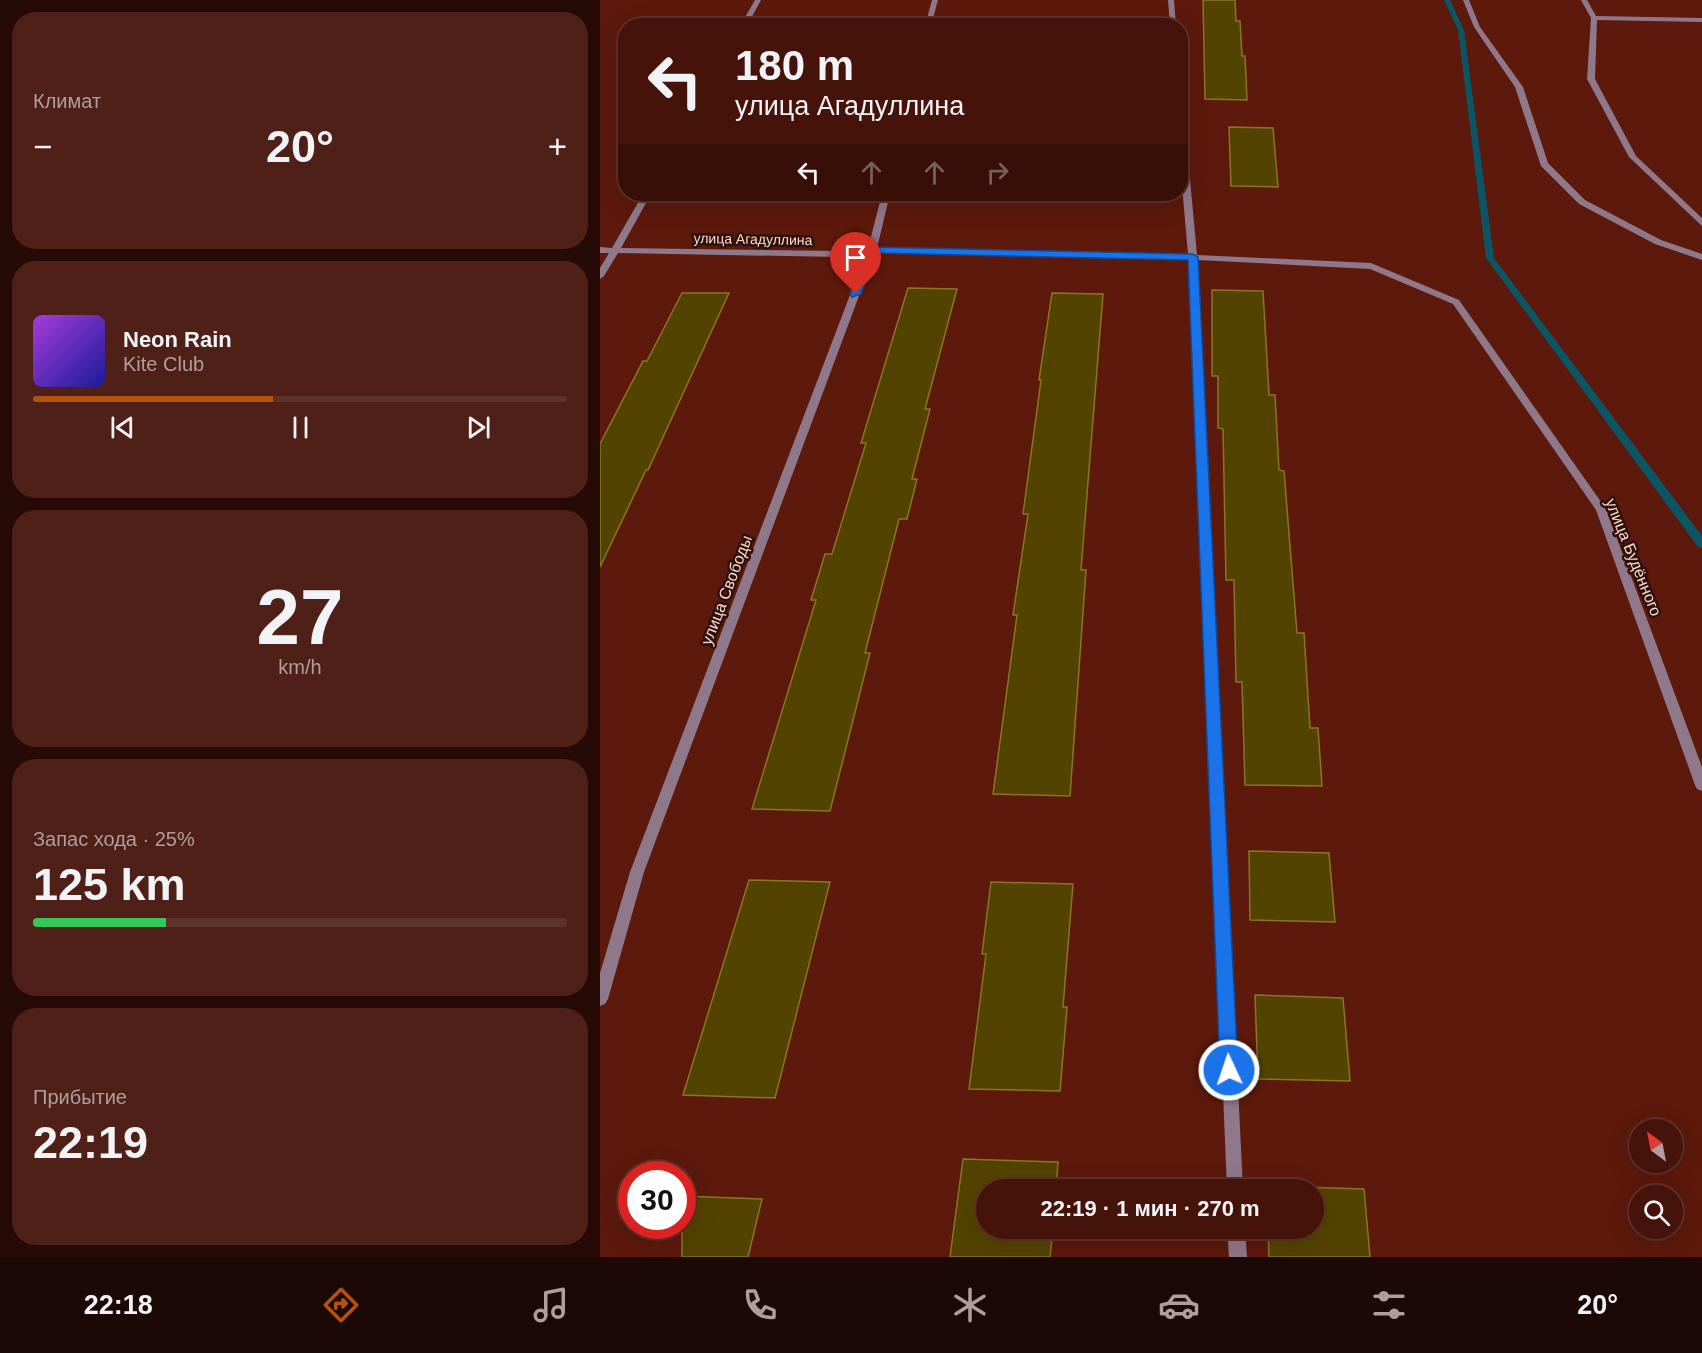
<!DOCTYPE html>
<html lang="ru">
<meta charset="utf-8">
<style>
:root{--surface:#451309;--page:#4f2017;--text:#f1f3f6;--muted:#b09e9c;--line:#5d322a;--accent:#b45309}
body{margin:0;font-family:Arial,sans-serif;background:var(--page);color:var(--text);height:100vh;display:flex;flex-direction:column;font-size:22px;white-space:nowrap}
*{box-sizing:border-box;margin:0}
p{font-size:20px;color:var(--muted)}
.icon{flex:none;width:33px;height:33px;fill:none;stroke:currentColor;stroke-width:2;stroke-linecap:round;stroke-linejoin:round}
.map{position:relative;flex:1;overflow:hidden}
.details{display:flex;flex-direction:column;gap:12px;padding:12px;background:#260a05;width:600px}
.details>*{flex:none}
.hud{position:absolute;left:18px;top:18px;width:570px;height:183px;border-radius:24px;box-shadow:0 6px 24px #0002,0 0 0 2px var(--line);background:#451309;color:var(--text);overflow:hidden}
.needle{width:39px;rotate:328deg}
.buttons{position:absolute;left:1029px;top:1119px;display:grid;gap:12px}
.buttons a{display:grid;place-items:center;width:54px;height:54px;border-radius:50%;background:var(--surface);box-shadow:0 6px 24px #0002,0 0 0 2px var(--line);font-size:30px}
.speed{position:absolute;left:18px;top:1161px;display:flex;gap:12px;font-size:30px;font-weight:700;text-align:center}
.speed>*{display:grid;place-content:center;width:78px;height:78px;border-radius:50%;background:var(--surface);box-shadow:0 6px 24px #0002,0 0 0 2px var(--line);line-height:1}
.speed .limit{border:9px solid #d22;background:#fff;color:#111}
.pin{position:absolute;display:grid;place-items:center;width:51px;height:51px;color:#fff;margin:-62px -26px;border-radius:50% 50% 50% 0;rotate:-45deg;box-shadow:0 0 6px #0007}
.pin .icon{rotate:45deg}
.me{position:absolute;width:66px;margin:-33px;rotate:357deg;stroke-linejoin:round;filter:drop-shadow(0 0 4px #0008)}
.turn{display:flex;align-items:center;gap:21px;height:126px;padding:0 18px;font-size:27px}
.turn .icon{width:78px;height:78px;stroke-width:2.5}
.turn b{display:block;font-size:42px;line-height:51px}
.lanes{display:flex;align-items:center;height:57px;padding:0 18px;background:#0003;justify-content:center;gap:30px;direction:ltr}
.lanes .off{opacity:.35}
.big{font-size:45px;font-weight:700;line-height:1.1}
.details .widget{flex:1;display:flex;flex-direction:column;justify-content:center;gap:9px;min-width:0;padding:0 21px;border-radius:24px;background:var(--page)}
.details .dial{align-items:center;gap:0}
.dial b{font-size:78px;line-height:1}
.song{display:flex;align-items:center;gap:18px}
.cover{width:72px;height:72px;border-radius:9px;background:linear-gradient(135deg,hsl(280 70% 55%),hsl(240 70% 35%))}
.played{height:6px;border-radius:3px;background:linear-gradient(90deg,var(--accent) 45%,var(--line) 45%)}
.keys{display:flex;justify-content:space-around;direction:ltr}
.heat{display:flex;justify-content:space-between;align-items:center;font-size:33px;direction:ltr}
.charge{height:9px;border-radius:4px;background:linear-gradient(90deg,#34c759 25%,var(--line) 0)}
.trip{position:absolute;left:376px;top:1179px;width:348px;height:60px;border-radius:30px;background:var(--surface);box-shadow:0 6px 24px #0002,0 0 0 2px var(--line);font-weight:700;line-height:60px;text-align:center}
.tab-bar{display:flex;height:96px;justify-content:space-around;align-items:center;background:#1c0804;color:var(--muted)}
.tab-bar .icon{width:42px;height:42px}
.tab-bar .active{color:var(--accent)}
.tab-bar b{font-size:27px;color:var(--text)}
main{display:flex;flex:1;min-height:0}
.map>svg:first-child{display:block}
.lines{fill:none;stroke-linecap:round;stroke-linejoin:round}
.stream{fill:#0b5664;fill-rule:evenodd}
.building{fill:#534300;stroke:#8b7525;stroke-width:1.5}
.service{fill:#8f788a;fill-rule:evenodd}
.minor{fill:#8f788a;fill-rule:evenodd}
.route{fill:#1a73e8;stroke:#114b97;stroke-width:1.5}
.labels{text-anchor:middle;stroke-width:5;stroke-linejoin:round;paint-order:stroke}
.far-street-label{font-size:14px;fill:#fad8d0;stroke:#2e110b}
.street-label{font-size:16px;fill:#fad8d0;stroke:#2e110b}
</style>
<main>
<section class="details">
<div class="widget"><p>Климат</p>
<div class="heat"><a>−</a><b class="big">20°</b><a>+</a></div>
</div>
<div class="widget">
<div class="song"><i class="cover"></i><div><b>Neon Rain</b><p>Kite Club</p></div></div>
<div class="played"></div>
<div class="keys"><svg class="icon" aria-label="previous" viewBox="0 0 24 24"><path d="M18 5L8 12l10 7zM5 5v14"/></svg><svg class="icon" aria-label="pause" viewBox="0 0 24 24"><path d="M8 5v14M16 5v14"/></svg><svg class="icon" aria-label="next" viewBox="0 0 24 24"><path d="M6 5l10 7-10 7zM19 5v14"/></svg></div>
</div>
<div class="widget dial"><b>27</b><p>km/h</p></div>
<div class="widget"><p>Запас хода · 25%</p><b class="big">125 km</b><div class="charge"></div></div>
<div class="widget"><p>Прибытие</p><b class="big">22:19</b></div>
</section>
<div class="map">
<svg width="1102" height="1257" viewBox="0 0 1102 1257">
<rect width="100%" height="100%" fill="#5c190c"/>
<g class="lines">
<polygon class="stream" points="844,0 850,0 864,30 894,258 1102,536 1102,548 1098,547 886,258 858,30"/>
</g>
<g class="building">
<polygon points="603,0 635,0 636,21 640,21 642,56 645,56 647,100 605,99"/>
<polygon points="629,127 673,128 678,187 631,186"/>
<polygon points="308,288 357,289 325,409 330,409 312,479 317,479 307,519 299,519 265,653 270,653 230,811 152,809 216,600 211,600 225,554 232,554 266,443 261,443"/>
<polygon points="612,290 663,291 669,395 675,395 679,470 684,471 697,633 704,633 710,728 718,728 722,786 645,785 642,682 636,682 634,580 626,580 623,429 618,428 618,376 612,376"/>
<polygon points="82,293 129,293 48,470 46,470 0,567 0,444 43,361 47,361"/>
<polygon points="452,293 503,294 481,570 486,570 470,796 393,794 417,615 413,615 428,514 423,514 441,380 439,380"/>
<polygon points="649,851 729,853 735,922 650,920"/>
<polygon points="149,880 230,882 175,1098 83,1095"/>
<polygon points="391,882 473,884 463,1007 467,1007 460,1091 369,1089 386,954 382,954"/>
<polygon points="655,995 743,998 750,1081 658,1079"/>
<polygon points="363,1159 458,1162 456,1190 387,1190 387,1228 453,1228 450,1257 350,1257"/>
<polygon points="666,1186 764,1189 770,1257 669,1257 668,1228 714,1228 714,1190 667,1190"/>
<polygon points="82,1196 162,1199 148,1257 82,1257"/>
</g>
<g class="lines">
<polygon class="service" points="863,0 869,0 880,27 923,87 948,163 985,200 1061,240 1102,254 1102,260 1055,244 979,204 941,166 915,87 874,27"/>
<g class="minor">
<polygon points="155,0 161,0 147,26 140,26"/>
<polygon points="332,0 338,0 331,26 325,26"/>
<polygon points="568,0 574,0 576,26 570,26"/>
<polygon points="981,0 987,0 996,16 1102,18 1102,22 997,20 995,79 1036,156 1102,218 1102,226 1029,157 987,79 991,18"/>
<polygon points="580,112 584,114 597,255 771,263 859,300 1006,509 1102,767 1102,791 1097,789 1095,785 996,510 853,304 770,269 598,260 643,1190 627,1190 589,260 275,253 44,872 8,999 5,1004 0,1006 0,973 30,872 266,253 239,257 18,253 4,276 0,279 0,268 9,253 0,253 0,247 12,248 43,194 51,194 21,248 239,251 268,248 282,194 290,194 277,248 588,254 580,163"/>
<polygon points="627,1228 645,1228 647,1257 629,1257"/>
</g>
</g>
<polygon class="route" points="272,247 593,254 598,257 638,1070 636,1076 629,1079 623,1076 620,1070 588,260 276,253 261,294 252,297 250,294 267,250"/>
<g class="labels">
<g class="far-street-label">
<text transform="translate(153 239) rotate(1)" y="5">улица Агадуллина</text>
</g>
<g class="street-label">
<text transform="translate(1034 557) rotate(68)" y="6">улица Будённого</text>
<text transform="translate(126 590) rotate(-69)" y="6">улица Свободы</text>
</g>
</g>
</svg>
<div class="buttons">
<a><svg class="needle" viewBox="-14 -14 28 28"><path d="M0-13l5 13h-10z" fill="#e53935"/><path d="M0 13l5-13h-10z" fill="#b09e9c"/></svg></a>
<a><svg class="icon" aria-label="search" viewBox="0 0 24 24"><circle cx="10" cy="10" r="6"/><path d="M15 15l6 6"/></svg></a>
</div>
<div class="speed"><div class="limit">30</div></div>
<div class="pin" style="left:256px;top:294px;background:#d93025"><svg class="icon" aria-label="arrive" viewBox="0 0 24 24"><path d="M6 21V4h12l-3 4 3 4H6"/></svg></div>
<svg class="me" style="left:629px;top:1070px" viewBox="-20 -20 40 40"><circle r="17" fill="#1a73e8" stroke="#fff" stroke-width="3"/><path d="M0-11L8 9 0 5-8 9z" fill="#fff"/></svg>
<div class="trip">22:19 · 1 мин · 270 m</div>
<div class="hud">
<div class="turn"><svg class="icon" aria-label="left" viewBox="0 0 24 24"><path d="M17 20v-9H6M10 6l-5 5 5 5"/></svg><div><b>180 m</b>улица Агадуллина</div></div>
<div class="lanes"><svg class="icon" aria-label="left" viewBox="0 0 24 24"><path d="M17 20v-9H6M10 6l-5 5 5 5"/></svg><svg class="icon off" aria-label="ahead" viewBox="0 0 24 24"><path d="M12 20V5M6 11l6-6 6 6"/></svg><svg class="icon off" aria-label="ahead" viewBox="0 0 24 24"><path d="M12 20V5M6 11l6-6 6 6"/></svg><svg class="icon off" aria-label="right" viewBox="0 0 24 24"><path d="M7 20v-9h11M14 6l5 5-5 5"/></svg></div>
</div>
</div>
</main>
<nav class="tab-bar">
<b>22:18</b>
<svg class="icon active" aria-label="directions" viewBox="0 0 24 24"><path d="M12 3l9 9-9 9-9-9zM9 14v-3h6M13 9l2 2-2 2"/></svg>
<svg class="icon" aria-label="music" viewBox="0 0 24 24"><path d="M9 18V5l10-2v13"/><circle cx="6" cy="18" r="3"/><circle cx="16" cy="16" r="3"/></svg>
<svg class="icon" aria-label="phone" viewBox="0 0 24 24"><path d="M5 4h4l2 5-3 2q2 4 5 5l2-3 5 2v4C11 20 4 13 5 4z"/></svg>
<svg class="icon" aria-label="climate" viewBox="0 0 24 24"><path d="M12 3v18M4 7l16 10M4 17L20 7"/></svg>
<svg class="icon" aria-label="car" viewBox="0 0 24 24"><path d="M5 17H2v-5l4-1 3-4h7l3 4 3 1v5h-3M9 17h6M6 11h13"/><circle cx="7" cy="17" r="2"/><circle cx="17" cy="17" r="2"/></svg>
<svg class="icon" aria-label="filters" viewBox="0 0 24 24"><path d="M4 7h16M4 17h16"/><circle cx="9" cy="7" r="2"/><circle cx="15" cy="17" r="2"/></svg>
<b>20°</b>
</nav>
